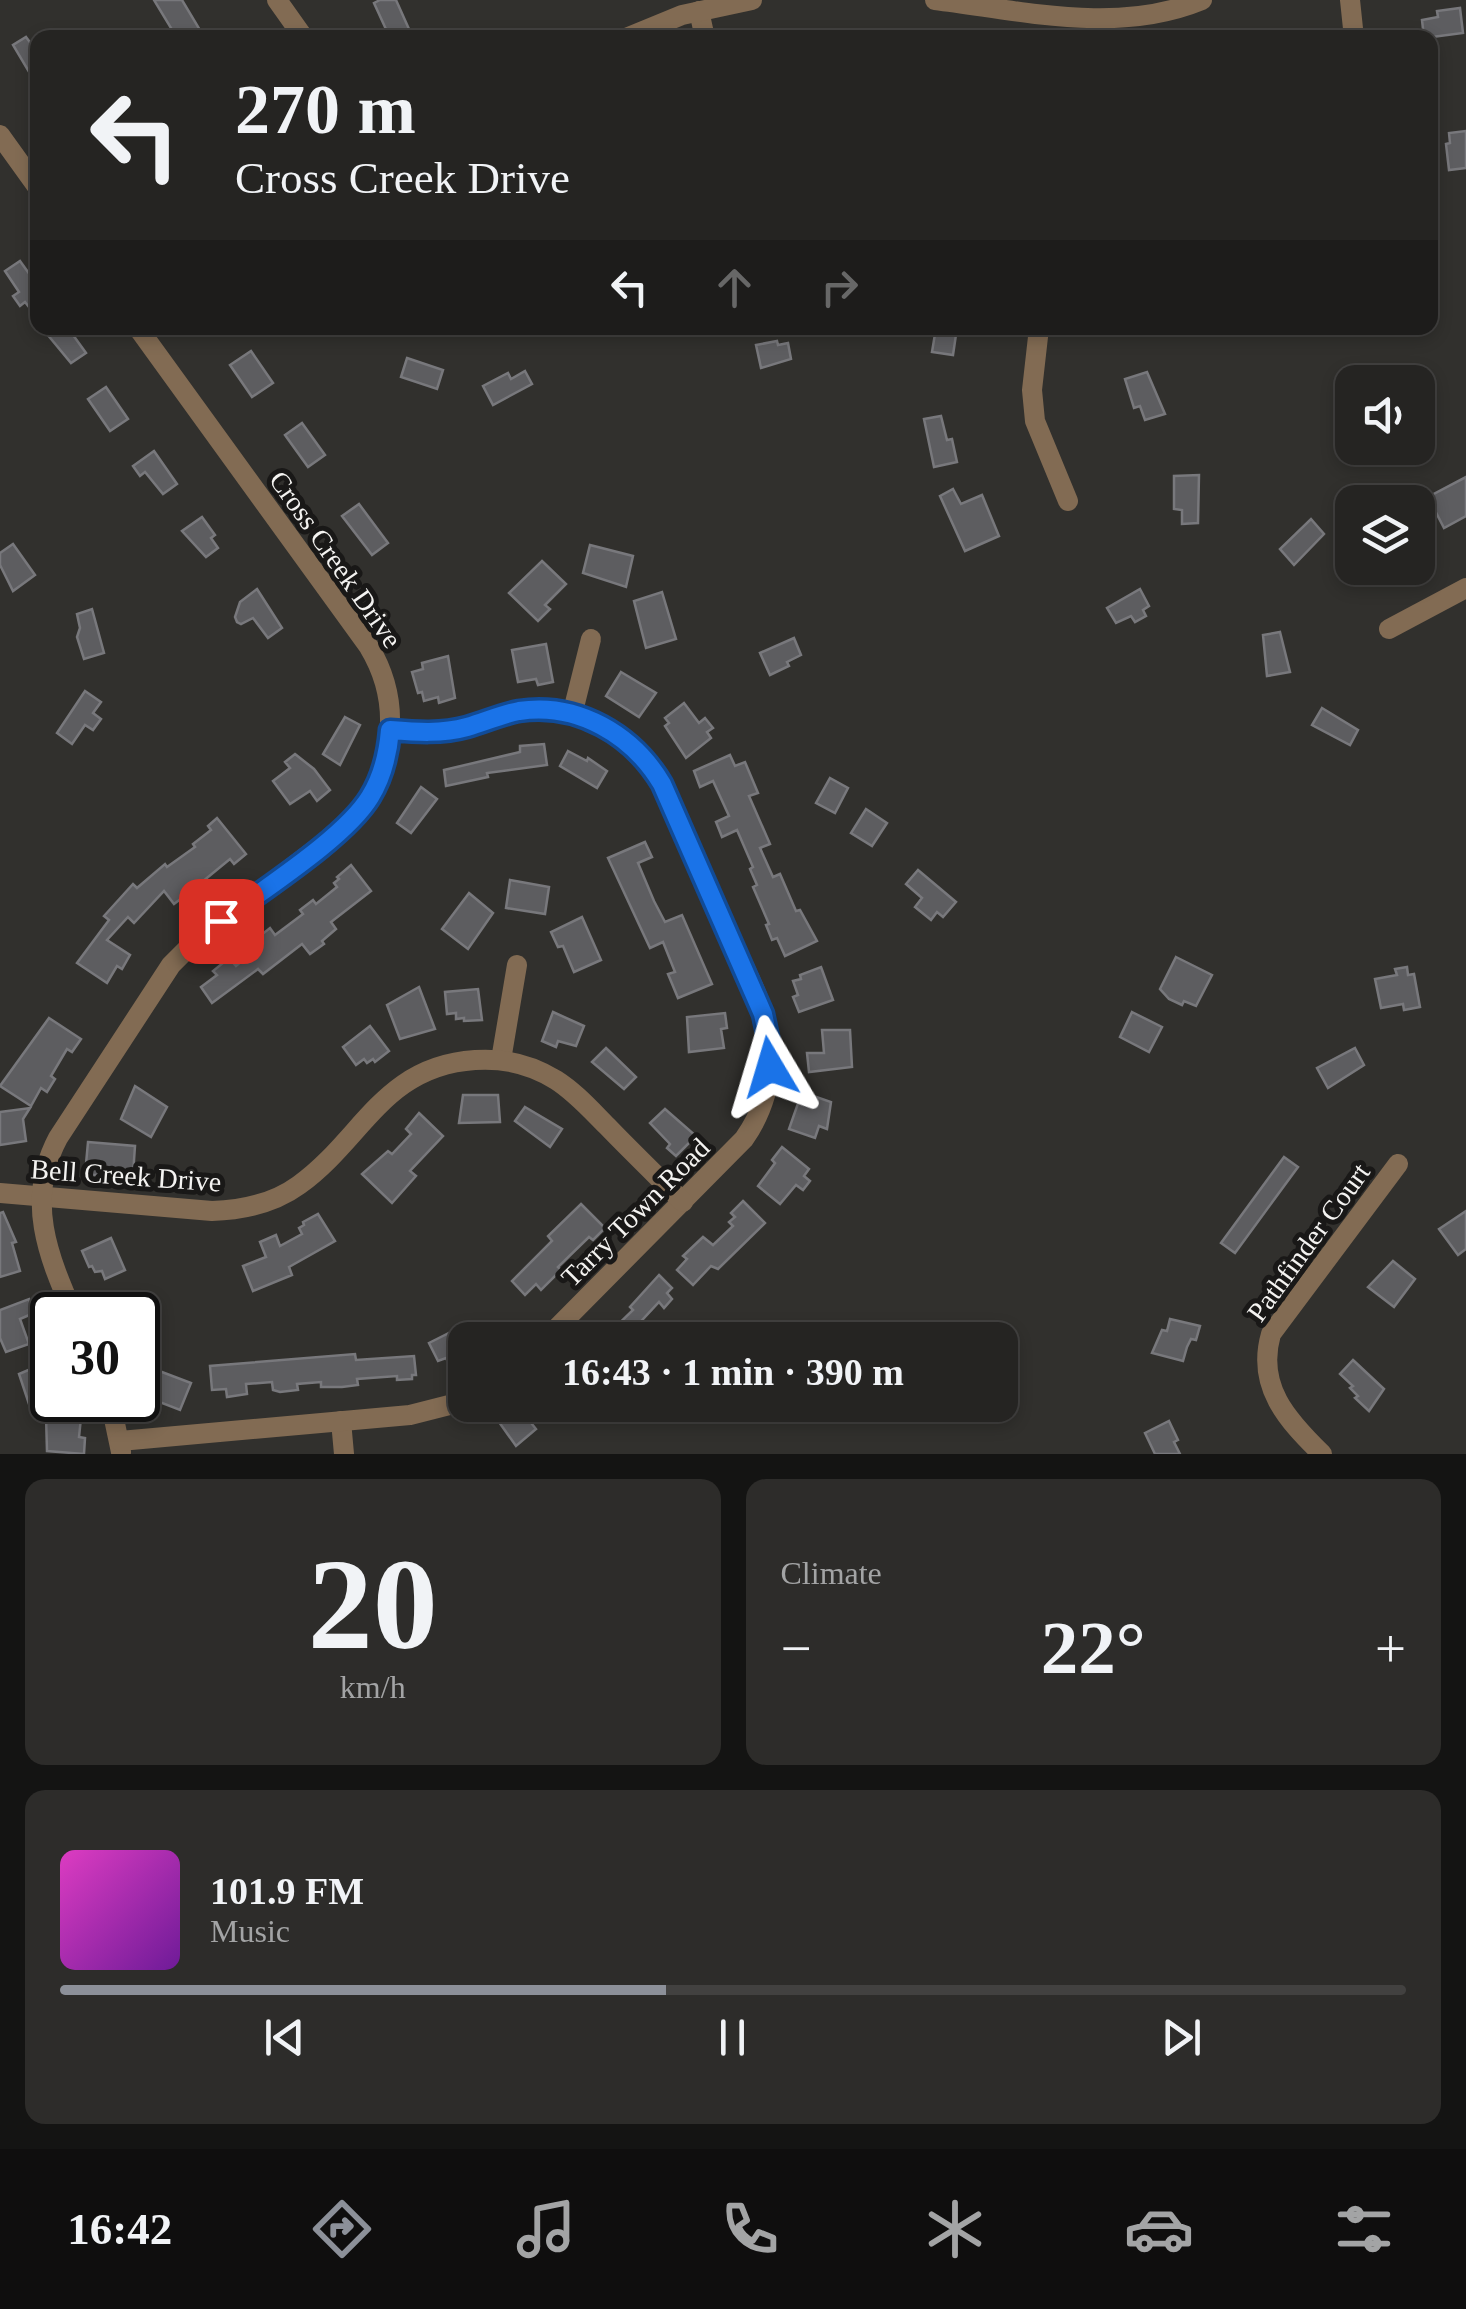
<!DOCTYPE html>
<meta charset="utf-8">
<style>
:root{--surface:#252422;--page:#2d2c2a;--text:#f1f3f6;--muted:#a3a4a5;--line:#424140;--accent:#8c9099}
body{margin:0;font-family:Georgia,serif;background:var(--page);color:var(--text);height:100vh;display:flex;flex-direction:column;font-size:38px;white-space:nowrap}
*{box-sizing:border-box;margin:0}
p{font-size:32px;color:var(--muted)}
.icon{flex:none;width:55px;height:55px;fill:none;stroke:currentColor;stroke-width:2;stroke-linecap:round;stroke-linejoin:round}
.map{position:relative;height:1454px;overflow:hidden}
.sheet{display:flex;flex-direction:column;gap:25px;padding:25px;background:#141413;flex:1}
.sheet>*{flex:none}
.top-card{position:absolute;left:30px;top:30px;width:1408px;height:305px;border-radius:20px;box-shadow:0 5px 15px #0003,0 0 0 2px var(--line);background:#252422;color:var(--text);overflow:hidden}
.fabs{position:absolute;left:1335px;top:365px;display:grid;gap:20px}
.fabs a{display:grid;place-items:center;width:100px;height:100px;border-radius:20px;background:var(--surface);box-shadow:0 5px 15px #0003,0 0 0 2px var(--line);font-size:50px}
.speed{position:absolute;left:30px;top:1292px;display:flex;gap:20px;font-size:50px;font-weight:700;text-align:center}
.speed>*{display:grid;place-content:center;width:130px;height:130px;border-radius:50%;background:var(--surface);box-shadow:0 5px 15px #0003,0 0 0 2px var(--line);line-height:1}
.speed .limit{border:5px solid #111;border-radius:15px;background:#fff;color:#111}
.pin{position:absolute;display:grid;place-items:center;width:85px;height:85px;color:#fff;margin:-42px;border-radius:20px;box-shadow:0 5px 15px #0006}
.me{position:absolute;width:110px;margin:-55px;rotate:353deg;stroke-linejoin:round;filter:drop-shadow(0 0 8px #0008)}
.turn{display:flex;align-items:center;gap:35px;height:210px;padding:0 40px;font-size:45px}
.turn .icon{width:130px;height:130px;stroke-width:2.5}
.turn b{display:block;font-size:70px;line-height:85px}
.lanes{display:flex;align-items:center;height:95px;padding:0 40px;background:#0003;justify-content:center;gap:50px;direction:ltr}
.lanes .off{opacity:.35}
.big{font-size:75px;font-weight:800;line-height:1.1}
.sheet .card{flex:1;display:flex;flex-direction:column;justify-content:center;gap:15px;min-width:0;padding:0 35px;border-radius:20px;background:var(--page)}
.sheet .dial{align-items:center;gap:0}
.dial b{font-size:130px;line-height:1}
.song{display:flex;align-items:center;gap:30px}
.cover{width:120px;height:120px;border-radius:15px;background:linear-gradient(135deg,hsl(310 70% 55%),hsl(280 70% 35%))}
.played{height:10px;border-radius:5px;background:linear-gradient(90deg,var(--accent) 45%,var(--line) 45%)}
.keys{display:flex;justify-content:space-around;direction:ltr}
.heat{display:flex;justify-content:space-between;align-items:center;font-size:55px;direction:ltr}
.sheet .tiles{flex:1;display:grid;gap:25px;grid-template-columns:1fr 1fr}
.card:last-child{grid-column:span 2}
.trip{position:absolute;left:448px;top:1322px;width:570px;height:100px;border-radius:20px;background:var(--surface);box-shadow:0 5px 15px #0003,0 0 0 2px var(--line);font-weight:800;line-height:100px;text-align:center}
.dock{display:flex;height:160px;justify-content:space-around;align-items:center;background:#0f0e0e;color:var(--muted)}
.dock .icon{width:70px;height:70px}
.dock .active{color:var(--accent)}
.dock b{font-size:45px;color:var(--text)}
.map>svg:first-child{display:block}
.building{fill:#5d5d60;stroke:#78787c;stroke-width:2.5}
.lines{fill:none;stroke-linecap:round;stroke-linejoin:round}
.minor{stroke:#826b53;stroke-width:20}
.route-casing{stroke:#114b97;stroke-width:25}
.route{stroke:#1a73e8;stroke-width:18}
.labels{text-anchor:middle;stroke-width:10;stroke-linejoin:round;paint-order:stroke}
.street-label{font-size:28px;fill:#f4f3f1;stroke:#191817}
</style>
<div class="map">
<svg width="1466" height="1454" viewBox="0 0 1466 1454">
<rect width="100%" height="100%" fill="#31302d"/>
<g class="building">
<polygon points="154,0 182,0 200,30 188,38 177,38"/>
<polygon points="380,0 396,0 413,38 390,38 374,3"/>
<polygon points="1460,8 1463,33 1424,38 1422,20 1438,17 1437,11"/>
<polygon points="26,37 38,53 38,87 13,45"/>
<polygon points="1466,131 1466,168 1449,170 1446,144 1450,143 1449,133"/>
<polygon points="20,261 38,286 38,301 29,307 25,302 20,306 13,296 19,292 5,271"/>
<polygon points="56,328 68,328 86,353 71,363 47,334"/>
<polygon points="936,328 957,328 953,355 932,352"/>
<polygon points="777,341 778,345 788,343 791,359 761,368 756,345"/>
<polygon points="251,351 273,383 252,397 230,365"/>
<polygon points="407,358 443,370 437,389 401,377"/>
<polygon points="525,371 532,384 493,405 483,386 508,373 511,379"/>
<polygon points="1147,372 1165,414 1145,420 1140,406 1134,408 1125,379"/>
<polygon points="106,387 128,419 110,431 88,399"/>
<polygon points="941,416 947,440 952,439 957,462 934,467 924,419"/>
<polygon points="302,423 325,455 308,467 285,435"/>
<polygon points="154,451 177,484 163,494 145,472 140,476 133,466"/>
<polygon points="1199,475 1198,523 1182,524 1182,510 1174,509 1174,476"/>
<polygon points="1466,477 1466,516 1444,528 1428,497"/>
<polygon points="953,489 961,504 982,495 999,536 965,551 940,496"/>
<polygon points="359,504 388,543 372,555 342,516"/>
<polygon points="202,517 215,535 211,538 218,548 206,557 182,531"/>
<polygon points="1311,519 1324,534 1294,565 1280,549"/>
<polygon points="13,544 35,575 13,591 0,565 0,553"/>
<polygon points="590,545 633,556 626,587 583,573"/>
<polygon points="542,561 566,584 545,605 550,609 538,621 509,593"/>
<polygon points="257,589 282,628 268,638 253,618 241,624 237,622 235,617 240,602"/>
<polygon points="1140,589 1149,606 1143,610 1146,616 1135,622 1131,616 1116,623 1107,608"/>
<polygon points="662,592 676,639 646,648 634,601"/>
<polygon points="92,609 104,653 84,659 77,637 80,628 77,614"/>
<polygon points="1280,632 1290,672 1267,676 1263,635"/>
<polygon points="794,638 801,655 787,662 789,666 770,675 760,653"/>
<polygon points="546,644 553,682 538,685 536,679 518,682 512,650"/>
<polygon points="448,656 455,698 439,703 438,697 424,701 422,692 418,693 412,672 423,669 422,663"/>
<polygon points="621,672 656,693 639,717 606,696"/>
<polygon points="85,691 101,702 93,713 101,719 93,730 85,725 72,744 57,733"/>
<polygon points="684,703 699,723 705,718 713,728 707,732 711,738 686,758 665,726 669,723 665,718"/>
<polygon points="1322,708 1358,730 1350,745 1312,725"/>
<polygon points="345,717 360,725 340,765 323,754"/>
<polygon points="544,744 547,765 487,773 488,777 446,786 444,770 520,752 520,746"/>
<polygon points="568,751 587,761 588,758 607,771 597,788 560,766"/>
<polygon points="295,754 314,769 330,790 317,801 310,791 290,804 273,781 290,768 285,762"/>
<polygon points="730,755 735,766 745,762 758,793 749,796 770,844 760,848 773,877 780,874 796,911 800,910 817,941 785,956 777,938 772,940 766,925 769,924 753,887 757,885 750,869 753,867 737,830 722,837 716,822 729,816 713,781 700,787 694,771"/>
<polygon points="830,778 848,788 835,813 816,803"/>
<polygon points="421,787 437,799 411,833 397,823"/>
<polygon points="866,809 887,823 872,846 851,833"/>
<polygon points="217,818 246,854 234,864 230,859 202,882 206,887 194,897 190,892 174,904 164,891 134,923 128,917 107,940 130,955 122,969 117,966 107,983 77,963 109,920 104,916 133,884 137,888 165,864 167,867 195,847 193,844 211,830 208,826"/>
<polygon points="645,842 652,857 638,863 654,901 665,922 682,915 712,984 678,998 668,974 675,972 663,942 650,948 608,858"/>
<polygon points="351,865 371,891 331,922 336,929 322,941 324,944 310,954 302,944 263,974 258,969 212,1003 201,987 217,975 213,971 229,958 236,966 255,950 252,946 258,941 256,939 270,928 275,935 303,914 300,910 313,900 316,904 337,887 334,883 339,879 337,877"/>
<polygon points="918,870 956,902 943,917 937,912 931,920 915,907 922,898 906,884"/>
<polygon points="510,880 549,887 545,914 506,908"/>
<polygon points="469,893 493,913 468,949 442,929"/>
<polygon points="582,917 601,960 574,972 563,946 558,947 551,932"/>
<polygon points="1176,957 1212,975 1196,1006 1184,1001 1182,1005 1169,999 1160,989"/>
<polygon points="821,967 833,1000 799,1012 793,997 798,995 793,981 801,979 800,975"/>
<polygon points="1407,967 1408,975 1414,974 1420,1007 1404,1010 1403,1004 1381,1008 1375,979 1397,975 1395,969"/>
<polygon points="419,987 435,1029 400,1039 387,1005"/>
<polygon points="478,989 482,1020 464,1021 464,1018 456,1019 456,1013 447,1014 445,992"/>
<polygon points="553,1012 584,1026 576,1046 558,1041 556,1047 542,1041"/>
<polygon points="1132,1012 1162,1027 1149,1052 1120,1037"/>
<polygon points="725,1013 727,1028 721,1029 724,1048 689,1052 687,1017"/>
<polygon points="49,1018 81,1039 72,1052 67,1049 51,1076 55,1079 47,1092 41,1088 31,1106 0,1086"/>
<polygon points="370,1026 389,1051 375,1062 373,1059 367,1063 364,1059 356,1065 343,1047"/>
<polygon points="822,1030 850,1030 852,1067 809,1072 807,1053 824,1053"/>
<polygon points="606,1048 636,1077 624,1089 592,1062"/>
<polygon points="1355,1048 1364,1065 1328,1088 1317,1068"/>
<polygon points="135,1086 167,1107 151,1137 121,1119"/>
<polygon points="802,1092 831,1102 827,1129 819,1126 815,1138 789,1129"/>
<polygon points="463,1095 498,1095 500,1122 459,1123"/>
<polygon points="525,1107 562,1129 550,1147 515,1121"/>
<polygon points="30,1108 23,1119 26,1141 0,1145 0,1112"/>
<polygon points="665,1109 696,1136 676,1156 667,1148 670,1144 650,1123"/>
<polygon points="419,1113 443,1136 410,1171 416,1176 392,1203 362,1174 388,1151 392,1154 411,1134 406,1129"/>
<polygon points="88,1142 135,1146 133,1175 85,1175"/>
<polygon points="782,1147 809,1169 804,1176 810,1181 803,1190 796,1185 780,1204 758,1186 775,1163 772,1160"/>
<polygon points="1284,1157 1298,1167 1235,1253 1221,1243"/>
<polygon points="743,1201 765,1223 718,1269 711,1266 693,1285 677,1270 687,1259 683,1256 703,1237 713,1245 733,1226 729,1222 735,1217 731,1213"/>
<polygon points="581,1204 605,1228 593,1240 589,1237 558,1267 561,1270 541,1290 536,1284 525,1295 512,1281 552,1241 548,1236"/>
<polygon points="1466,1211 1466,1249 1458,1255 1439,1229"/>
<polygon points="3,1212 16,1242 12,1243 20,1271 0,1277 0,1213"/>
<polygon points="318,1214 335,1241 289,1267 292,1275 253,1291 243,1266 266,1257 260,1242 276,1235 280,1246 302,1234 299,1228 304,1225 303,1222"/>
<polygon points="111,1238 125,1270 105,1279 102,1271 95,1272 92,1266 89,1267 82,1251"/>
<polygon points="1393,1261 1415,1279 1394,1307 1368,1287"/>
<polygon points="659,1275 672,1288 667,1293 672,1299 664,1308 659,1302 633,1330 644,1340 602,1340 633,1310 630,1307"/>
<polygon points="29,1299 34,1313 20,1319 29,1344 6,1352 0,1338 0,1310"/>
<polygon points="1170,1319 1200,1326 1196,1340 1191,1339 1187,1347 1183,1361 1152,1353 1162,1330 1167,1331"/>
<polygon points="459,1328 465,1340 465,1378 456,1360 449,1364 446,1358 438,1361 429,1343"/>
<polygon points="355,1354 356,1360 414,1356 416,1375 412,1375 412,1379 397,1380 397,1376 357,1379 358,1385 342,1387 321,1387 321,1382 297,1384 298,1390 280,1392 273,1390 272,1382 246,1384 247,1394 227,1397 226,1389 212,1390 210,1366"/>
<polygon points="52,1360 52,1398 30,1407 19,1374"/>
<polygon points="1353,1360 1384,1389 1369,1411 1355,1398 1358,1396 1350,1388 1353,1386 1340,1374"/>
<polygon points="154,1369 191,1383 180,1410 144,1396"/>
<polygon points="525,1405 559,1405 532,1424 536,1429 516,1446 499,1422"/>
<polygon points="46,1416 81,1418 79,1437 85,1438 84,1454 47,1451"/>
<polygon points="1169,1421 1178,1440 1174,1442 1180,1454 1155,1454 1145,1433"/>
</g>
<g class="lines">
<g class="minor">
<polyline points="277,0 304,38"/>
<path d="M935 0C1024 11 1117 35 1202 0"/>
<polyline points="1350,0 1354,38"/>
<polyline points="699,11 705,38"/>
<polyline points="626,38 682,15 752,0"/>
<polyline points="0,135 38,188"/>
<polyline points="1039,328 1032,390 1035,421 1068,501"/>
<polyline points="1389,629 1466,588"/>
<polyline points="572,715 591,639"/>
<path d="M391 730C417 732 442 734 467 727 485 723 502 714 519 711 578 702 633 735 662 784 685 835 708 887 731 938 746 972 767 1008 770 1045 773 1079 763 1112 744 1139L545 1340"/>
<polyline points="501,1060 517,965"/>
<path d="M0 1193 212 1211C243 1210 273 1204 299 1185 363 1139 383 1066 475 1060 504 1058 532 1065 556 1080 575 1092 591 1110 607 1126 632 1152 658 1177 683 1202"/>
<path d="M74 1315C48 1256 25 1200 58 1138L171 965 193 943 346 826C393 776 405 707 369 647L138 328"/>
<polyline points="110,1400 121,1452"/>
<polyline points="341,1421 344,1454"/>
<polyline points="120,1441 410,1415 465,1401"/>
<path d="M1322 1454C1287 1420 1256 1386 1271 1334L1398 1164"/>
</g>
</g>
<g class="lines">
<g class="route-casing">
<path id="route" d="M221 921C262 890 345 838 370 797 383 776 388 754 390 730 416 732 442 734 467 727 485 722 502 714 519 711 578 702 633 735 662 784L763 1014 770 1047V1067"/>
</g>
<use href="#route" class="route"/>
</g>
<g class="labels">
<g class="street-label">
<text transform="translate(336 559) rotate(55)" y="10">Cross Creek Drive</text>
<text transform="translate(126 1175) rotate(4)" y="10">Bell Creek Drive</text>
<text transform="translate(635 1212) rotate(-45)" y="10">Tarry Town Road</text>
<text transform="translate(1308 1242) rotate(-54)" y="10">Pathfinder Court</text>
</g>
</g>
</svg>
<div class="fabs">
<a><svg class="icon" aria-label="sound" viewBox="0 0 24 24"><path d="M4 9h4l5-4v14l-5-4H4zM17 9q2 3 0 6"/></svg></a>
<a><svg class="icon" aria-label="layers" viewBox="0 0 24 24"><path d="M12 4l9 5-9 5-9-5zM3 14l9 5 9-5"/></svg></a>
</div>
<div class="speed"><div class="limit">30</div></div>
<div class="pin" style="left:221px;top:921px;background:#d93025"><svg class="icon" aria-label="arrive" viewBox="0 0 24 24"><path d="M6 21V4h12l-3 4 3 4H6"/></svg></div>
<svg class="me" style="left:770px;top:1067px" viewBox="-20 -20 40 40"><path d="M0-17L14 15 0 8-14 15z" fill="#1a73e8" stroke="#fff" stroke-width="4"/></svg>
<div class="trip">16:43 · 1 min · 390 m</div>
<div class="top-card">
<div class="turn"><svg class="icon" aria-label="left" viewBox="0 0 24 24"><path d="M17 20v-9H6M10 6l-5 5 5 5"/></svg><div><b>270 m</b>Cross Creek Drive</div></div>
<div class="lanes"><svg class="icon" aria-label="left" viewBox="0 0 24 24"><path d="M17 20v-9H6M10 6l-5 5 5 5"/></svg><svg class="icon off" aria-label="ahead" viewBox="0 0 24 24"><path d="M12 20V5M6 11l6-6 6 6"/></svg><svg class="icon off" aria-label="right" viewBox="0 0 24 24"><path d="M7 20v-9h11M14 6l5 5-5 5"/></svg></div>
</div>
</div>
<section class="sheet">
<div class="tiles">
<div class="card dial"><b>20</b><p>km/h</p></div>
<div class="card"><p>Climate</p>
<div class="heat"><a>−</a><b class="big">22°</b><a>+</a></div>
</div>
<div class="card">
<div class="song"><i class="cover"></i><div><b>101.9 FM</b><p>Music</p></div></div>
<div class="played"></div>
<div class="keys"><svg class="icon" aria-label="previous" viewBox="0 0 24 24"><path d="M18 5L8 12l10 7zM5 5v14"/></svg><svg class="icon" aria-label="pause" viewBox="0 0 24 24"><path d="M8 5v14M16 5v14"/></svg><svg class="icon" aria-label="next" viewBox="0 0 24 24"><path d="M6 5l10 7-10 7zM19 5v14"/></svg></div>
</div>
</div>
</section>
<nav class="dock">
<b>16:42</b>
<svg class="icon active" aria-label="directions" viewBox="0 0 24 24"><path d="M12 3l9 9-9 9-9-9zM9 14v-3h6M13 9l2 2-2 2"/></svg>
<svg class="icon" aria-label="music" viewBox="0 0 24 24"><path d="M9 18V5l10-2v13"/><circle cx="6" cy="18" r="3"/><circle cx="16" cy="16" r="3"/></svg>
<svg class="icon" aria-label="phone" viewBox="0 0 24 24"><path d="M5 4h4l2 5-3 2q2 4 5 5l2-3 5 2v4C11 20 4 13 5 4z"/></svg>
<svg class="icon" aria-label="climate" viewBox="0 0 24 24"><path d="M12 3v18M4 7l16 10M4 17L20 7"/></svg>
<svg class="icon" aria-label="car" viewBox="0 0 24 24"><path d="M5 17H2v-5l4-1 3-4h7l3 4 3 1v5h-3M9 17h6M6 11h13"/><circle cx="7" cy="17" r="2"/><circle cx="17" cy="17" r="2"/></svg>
<svg class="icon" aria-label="filters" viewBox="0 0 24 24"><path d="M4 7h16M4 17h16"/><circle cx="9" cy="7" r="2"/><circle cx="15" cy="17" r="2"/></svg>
</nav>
